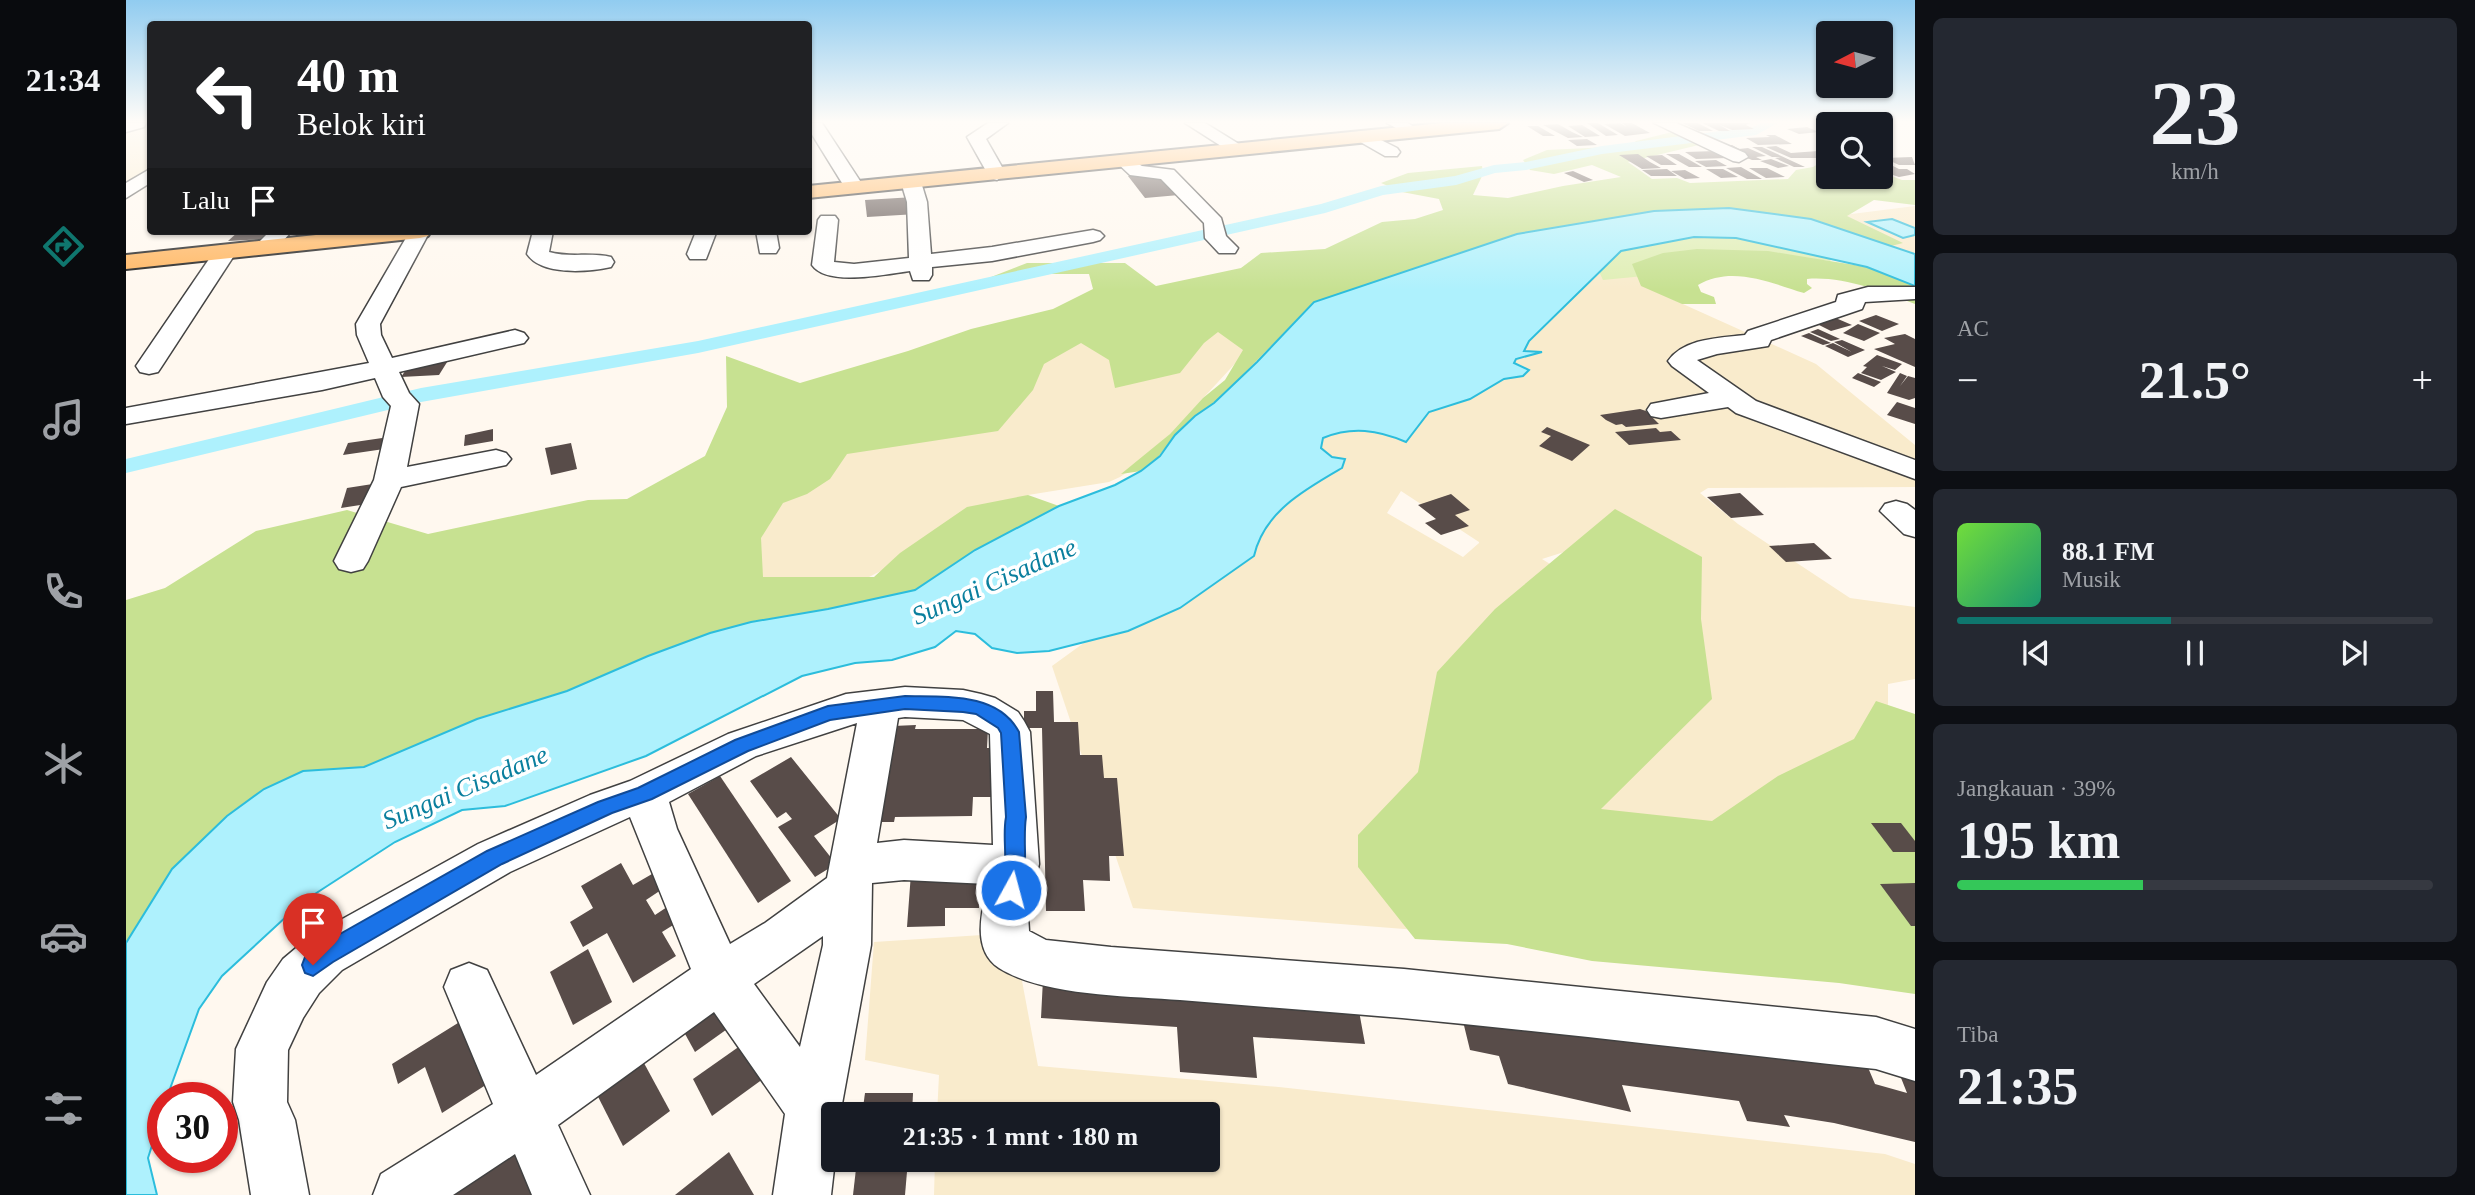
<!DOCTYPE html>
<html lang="id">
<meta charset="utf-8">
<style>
:root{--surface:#171b24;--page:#242831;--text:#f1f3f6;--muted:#9ea1a6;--line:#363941;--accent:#0f766e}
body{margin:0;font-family:"Times New Roman",serif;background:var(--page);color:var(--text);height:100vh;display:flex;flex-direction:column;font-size:26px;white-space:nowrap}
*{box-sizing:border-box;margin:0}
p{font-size:23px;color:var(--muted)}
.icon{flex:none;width:38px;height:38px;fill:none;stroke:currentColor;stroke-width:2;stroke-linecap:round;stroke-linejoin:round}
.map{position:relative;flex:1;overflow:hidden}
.drawer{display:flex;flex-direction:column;gap:18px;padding:18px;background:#0d0f14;width:560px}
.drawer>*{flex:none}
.banner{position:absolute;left:21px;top:21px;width:665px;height:214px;border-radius:7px;box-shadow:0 2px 5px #0004;background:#202124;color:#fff;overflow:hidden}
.needle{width:46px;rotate:264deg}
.buttons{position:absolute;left:1690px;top:21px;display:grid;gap:14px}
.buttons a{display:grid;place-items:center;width:77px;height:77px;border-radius:7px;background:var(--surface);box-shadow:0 2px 5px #0004;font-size:35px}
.speed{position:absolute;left:21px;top:1082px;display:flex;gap:14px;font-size:35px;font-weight:700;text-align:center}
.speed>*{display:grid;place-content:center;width:91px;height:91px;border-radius:50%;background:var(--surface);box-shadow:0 2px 5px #0004;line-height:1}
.speed .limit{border:10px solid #d22;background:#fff;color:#111}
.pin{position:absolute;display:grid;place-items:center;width:60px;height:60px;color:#fff;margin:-72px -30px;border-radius:50% 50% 50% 0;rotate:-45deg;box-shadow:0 0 7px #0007}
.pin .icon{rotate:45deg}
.me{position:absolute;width:77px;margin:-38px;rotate:7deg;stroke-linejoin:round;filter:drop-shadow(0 0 5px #0008)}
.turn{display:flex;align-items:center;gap:24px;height:147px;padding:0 35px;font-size:32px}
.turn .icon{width:91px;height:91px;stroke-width:2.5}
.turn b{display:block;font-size:49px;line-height:60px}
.then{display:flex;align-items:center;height:66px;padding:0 35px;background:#0003;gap:14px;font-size:26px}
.big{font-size:52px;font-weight:700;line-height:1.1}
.drawer .tile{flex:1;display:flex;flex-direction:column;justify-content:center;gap:10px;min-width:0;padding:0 24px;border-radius:10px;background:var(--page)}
.drawer .dial{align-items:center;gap:0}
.dial b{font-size:91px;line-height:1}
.song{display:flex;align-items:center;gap:21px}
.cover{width:84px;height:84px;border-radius:10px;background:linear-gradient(135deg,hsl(100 70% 55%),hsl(160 70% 35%))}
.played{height:7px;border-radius:4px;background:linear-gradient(90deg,var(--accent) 45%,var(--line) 45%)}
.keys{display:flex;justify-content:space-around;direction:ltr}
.heat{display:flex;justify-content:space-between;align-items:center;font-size:38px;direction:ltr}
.charge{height:10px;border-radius:5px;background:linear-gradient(90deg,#34c759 39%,var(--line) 0)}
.trip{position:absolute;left:695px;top:1102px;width:399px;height:70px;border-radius:7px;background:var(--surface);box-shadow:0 2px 5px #0004;font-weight:700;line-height:70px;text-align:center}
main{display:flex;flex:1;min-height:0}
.tabs{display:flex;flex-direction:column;width:126px;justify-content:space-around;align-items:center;background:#090b0e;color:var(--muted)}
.tabs .icon{width:49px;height:49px}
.tabs .selected{color:var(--accent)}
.tabs b{font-size:32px;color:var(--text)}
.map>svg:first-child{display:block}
.farmland{fill:#f9ebcc;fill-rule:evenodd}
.green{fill:#dfeeb4}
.forest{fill:#c7e191}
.water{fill:#aef1fd;stroke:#2cbddc;stroke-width:2}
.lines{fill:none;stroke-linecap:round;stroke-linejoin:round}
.canal{fill:#aef1fd;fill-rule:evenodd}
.building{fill:#584c49}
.minor-casing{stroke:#414141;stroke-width:3}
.major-casing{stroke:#1f1f1f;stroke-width:4}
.minor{fill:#fff;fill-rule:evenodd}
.major{fill:#ffb55f;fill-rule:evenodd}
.route{fill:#1a73e8;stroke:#114b97;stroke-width:2}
.labels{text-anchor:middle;stroke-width:7;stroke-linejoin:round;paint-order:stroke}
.water-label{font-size:26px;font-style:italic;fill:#0a7f9e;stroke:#fff}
</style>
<main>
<nav class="tabs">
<b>21:34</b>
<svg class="icon selected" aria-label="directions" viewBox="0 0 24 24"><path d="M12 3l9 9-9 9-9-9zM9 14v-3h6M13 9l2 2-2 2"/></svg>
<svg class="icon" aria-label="music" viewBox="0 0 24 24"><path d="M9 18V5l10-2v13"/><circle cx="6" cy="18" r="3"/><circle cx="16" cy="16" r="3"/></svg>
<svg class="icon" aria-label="phone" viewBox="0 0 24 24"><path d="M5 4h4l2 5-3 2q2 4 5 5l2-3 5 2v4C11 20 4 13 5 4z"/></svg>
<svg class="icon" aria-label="climate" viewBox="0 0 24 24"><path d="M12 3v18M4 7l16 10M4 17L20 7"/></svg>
<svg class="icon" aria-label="car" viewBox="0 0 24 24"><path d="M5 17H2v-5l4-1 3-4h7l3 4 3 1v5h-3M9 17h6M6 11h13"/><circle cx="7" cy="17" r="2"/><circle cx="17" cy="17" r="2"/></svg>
<svg class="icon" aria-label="filters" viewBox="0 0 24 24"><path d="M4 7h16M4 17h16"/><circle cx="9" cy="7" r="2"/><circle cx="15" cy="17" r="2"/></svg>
</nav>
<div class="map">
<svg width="1789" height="1195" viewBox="0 0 1789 1195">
<rect width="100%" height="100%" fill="#fff8ef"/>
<g class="farmland">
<polygon points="0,123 24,123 24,177 0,181"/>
<polygon points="1789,206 1789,254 1686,219"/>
<path d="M1478 250 1543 263 1548 300 1690 364 1789 445V487L1582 488 1574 493 1612 524 1724 598 1789 607V679L1762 684V725L1633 852 1439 803 1495 534 1416 559 1437 572 1304 931 1007 908 926 666 1199 468 1217 469 1186 460 1183 432ZM1275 491 1353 542V543L1337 557 1261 513Z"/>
<polygon points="1084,324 1128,343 1020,460 994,477 983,482 902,495 712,593 644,594 611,553 638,489 964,337"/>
<polygon points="887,933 912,1066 1153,1087 1759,1154 1789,1164 1789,1195 808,1195 809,1160 1082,1160 1082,1115 811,1115 813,1075 739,1060 748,942"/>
</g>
<polygon class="green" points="1561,234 1651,243 1700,255 1705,261 1622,254 1518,276 1477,280 1464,252"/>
<g class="forest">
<polygon points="1550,131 1577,144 1502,162 1526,179 1551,178 1564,183 1662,179 1670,170 1687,167 1695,162 1703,164 1703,177 1755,177 1755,172 1776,180 1789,180 1789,205 1748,200 1721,216 1777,243 1765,246 1685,219 1603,208 1528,211 1391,234 1188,302 1099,393 1049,435 1032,457 1015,471 995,474 1044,434 1077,398 1099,380 1117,350 1092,332 1078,343 1054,373 989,388 983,360 955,343 918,364 907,390 872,431 721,454 704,479 681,494 657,503 635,538 637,577 748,577 774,553 841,507 902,495 933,506 835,559 789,590 702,609 628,621 584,633 522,656 441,691 351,719 238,767 177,771 46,869 0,943 0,600 39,588 130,531 221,510 302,534 462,500 501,499 579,456 601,407 600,356 674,383 782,351 845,329 927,309 967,289 963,274 920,274 837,288 901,263 999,263 1030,286 1115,268 1135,253 1199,249 1256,222 1289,219 1317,210 1313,199 1276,192 1255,183 1282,173 1356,166 1357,174 1347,195 1382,198 1437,186 1495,177 1466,165 1428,174 1404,170 1397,160 1421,150 1504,146 1510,141"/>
<path d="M1571 249 1642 251 1741 267 1789 286V304C1756 291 1716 276 1681 279V284L1686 288 1678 293C1645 283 1606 265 1572 285L1575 292 1588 297 1590 304H1556L1515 286 1506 264 1537 253Z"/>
<polygon points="1489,509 1576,557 1575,619 1586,699 1475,809 1586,821 1652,776 1728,739 1750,701 1789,714 1789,994 1713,983 1466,961 1381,944 1289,939 1232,867 1232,835 1292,772 1311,672 1369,609"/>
</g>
<g class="water">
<path d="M1603 208 1685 219 1789 254V286L1741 267 1610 238 1568 237 1495 251 1403 341 1398 351 1416 352 1390 359 1388 363 1403 370 1397 376 1378 379 1344 399 1303 412 1280 442C1252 430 1226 426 1197 438L1195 448 1206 457 1219 459 1216 468C1178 490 1138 512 1128 556L1054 608 1002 631 923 651 891 653 866 648 849 634 830 631 809 647 766 660 729 663 676 676 520 756 379 806 336 810 269 842 175 903 96 976 73 1009 41 1097H37V1111L22 1158 31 1195H0V943L46 869 101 816 138 789 177 771 238 767 351 719 441 691 522 656 584 633 625 622 702 609 789 590 849 550 933 506 989 485 1015 471 1034 456 1049 435 1069 416 1088 403 1131 362 1188 302 1391 234 1528 211Z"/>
<polygon points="1766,219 1789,228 1789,235 1777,238 1741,222"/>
</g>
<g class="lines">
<polygon class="canal" points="1635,123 1652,123 1630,135 1476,154 1400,170 1369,173 1330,185 1257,195 1199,213 572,353 295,402 0,473 0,459 295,388 572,341 1195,204 1255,186 1329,176 1368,165 1400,162 1476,146 1627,127"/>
</g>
<g class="building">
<polygon points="1461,123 1472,123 1492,135 1480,136"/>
<polygon points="1494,123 1501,127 1496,123 1506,123 1524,133 1499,136 1478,124"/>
<polygon points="1556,123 1572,123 1587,131 1573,131"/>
<polygon points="1576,123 1624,123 1620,125 1628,129 1606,130 1594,125 1604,131 1593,131"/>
<polygon points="1432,124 1446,132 1457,137 1442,138 1417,125"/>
<polygon points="1456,125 1474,136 1459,137 1442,126"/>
<polygon points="1401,126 1412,126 1429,136 1417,136"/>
<polygon points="1681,127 1693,132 1673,134 1661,129"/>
<polygon points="1640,135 1649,135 1666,144 1632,145 1620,138 1644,137"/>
<polygon points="1461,139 1471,145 1451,146 1442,140"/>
<polygon points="1606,145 1613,149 1622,148 1640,156 1630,157 1636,160 1626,160 1592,146"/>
<polygon points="1650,146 1665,153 1692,151 1703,158 1665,158 1640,147"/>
<polygon points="1626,147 1636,147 1679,167 1668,167 1649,158 1655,157 1646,157"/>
<polygon points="1590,151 1602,158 1570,159 1559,152"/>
<polygon points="1512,154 1524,162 1535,168 1516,169 1493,155"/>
<polygon points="1540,154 1553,154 1576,167 1563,167"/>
<polygon points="1536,155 1551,165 1535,165 1520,156"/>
<polygon points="1786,157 1789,165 1773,165 1758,158"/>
<polygon points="1645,159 1663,166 1652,168 1634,161"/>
<polygon points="1590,160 1601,166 1580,167 1569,161"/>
<polygon points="1763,164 1773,169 1781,169 1789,174 1773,177 1755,171 1755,165"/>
<polygon points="1615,167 1636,179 1621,179 1600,168"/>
<polygon points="1623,168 1641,168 1659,177 1640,178"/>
<polygon points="1541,169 1551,176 1525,176 1516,170"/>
<polygon points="1580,169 1597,169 1612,177 1595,178"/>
<polygon points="1559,170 1574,178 1559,179 1545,171"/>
<polygon points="1447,171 1467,180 1458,182 1438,173"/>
<polygon points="1035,174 1053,195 1019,198 1002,176"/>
<polygon points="788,197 791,214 741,217 739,200"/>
<polygon points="113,231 150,231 142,239 102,241"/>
<polygon points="1750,315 1773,324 1756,331 1733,321"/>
<polygon points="1705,316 1726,325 1705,331 1685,321"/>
<polygon points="1732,324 1754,333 1738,341 1717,333"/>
<polygon points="1692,329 1714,339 1705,341 1684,332"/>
<polygon points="1683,333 1705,343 1697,345 1675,336"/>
<polygon points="1779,334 1789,339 1789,367 1748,349 1769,344 1758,338"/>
<polygon points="1716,340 1739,350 1722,357 1699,346 1707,343 1726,352 1708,342"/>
<polygon points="1751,355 1776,364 1769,370 1756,366 1770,372 1755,380 1735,373 1741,367 1737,366"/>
<polygon points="323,359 313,375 275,377 286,361"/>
<polygon points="1732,373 1755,382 1748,387 1726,378"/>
<polygon points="1774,373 1781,376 1774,386 1782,376 1789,378 1789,398 1783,400 1761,393"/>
<polygon points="1771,402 1789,408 1789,424 1761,415"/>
<polygon points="1514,409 1520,411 1533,424 1500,427 1496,424 1490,425 1480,420 1474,415"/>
<polygon points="1421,427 1464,445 1446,461 1413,446 1425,436 1415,432"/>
<polygon points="1530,428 1534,432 1545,431 1555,440 1503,445 1489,432"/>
<polygon points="367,429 367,441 338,446 339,435"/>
<polygon points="263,437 258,449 217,455 222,443"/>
<polygon points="445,443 451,469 425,475 419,448"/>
<polygon points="253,483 247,503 215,508 221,488"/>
<polygon points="1614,493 1638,515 1605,518 1581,497"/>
<polygon points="1325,494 1344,510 1329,515 1343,526 1315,535 1299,523 1310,519 1292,505"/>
<polygon points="1688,543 1706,559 1660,562 1643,546"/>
<polygon points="910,691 927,691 928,722 952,722 954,755 976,755 978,778 991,778 998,856 983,856 984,881 957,880 959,911 920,911 916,728 898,728 898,711 910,711"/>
<polygon points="790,725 789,729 862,729 861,748 870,748 870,797 847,797 846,816 769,817 768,822 747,822 767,726"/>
<polygon points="665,757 715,819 688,836 710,864 689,877 652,827 666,819 660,812 651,818 624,781"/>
<polygon points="594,776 665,881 632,903 562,794"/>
<polygon points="1745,823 1775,823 1789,841 1789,852 1767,852"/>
<polygon points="495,863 507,885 526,874 535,890 520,900 529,915 550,901 560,917 536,932 550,956 507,983 481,933 457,947 444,922 467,908 455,886"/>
<polygon points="853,872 853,908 819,908 819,926 781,927 785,873"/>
<polygon points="1789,883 1789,926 1785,926 1754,884"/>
<polygon points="462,949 486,1002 447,1025 424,972"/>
<polygon points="917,979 1231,1000 1239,1044 1127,1037 1131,1078 1054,1072 1051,1027 915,1018"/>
<polygon points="587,999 604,1027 569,1052 553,1023"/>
<polygon points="1333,1005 1735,1051 1749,1084 1781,1093 1766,1055 1789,1062 1789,1142 1708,1123 1658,1115 1664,1127 1621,1121 1613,1101 1496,1085 1505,1112 1382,1084 1373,1056 1344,1050"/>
<polygon points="340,1018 366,1081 316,1113 299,1067 272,1084 266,1064"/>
<polygon points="506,1041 544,1111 497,1146 460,1073"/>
<polygon points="621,1041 641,1076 586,1116 567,1079"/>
<polygon points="739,1093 787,1093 786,1115 736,1115"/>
<polygon points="395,1149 414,1195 302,1195"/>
<polygon points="603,1152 628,1195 549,1195"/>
<polygon points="731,1160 782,1160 779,1195 727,1195"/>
</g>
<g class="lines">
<g class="minor-casing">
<g id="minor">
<polygon points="0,123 20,123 18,127 0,132"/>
<polygon points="682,123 696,123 738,187 735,191 721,191 682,128"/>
<polygon points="862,123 882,123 860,139 880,174 871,180 864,178 841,137"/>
<polygon points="1059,123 1079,123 1121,149 1118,153 1106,153"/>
<polygon points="1261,123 1282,123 1295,132 1286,137"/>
<polygon points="1528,123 1550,123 1619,153 1622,157 1613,162 1607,161"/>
<polygon points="1237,131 1271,148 1274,152 1271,156 1259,156 1231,140 1228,136 1231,132"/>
<polygon points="998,156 1016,166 1048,170 1095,218 1100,236 1112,248 1109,253 1093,253 1079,238 1078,223 1035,179 1004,175 989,161 992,157"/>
<polygon points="24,169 24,183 0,198 0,183"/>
<path d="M785 176 795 182 801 202 805 254 866 247 967 230 974 232 978 236 974 240 967 242 866 261 806 267V275L803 280H787L784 271C760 274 701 287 686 265L692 220 695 216H709L712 220 708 262 728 264 783 258 781 202 775 182Z"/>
<polygon points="144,231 166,231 147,252 131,252 128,247"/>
<polygon points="284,231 304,231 254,324 255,335 266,358 389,330 398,333 402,338 398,343 273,372 283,393 293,404 281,467 370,450 380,453 385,459 380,465 275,487 242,561 237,569 225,572 213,569 208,561 248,480 265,406 257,397 249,378 196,390 0,424 0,408 243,363 231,335 230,324"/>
<path d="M407 231H427L423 252C444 258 464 252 485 257L488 262 485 267C462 272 416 276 401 254Z"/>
<polygon points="567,231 590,233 580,259 564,259 561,254 569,234"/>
<polygon points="630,231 650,231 653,248 650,253 634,253"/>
<polygon points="100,245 108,246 111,251 36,366 32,372 23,374 14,372 10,366 92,246"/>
<path d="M1742 287H1789V299L1739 302 1736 309 1645 340 1642 346 1591 354 1571 360 1630 401 1789 460V479L1610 413 1602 407 1535 418 1525 416 1521 410 1525 404 1583 393 1546 366 1542 361C1558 338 1594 338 1619 335L1622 331 1710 302 1712 295Z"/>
<polygon points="1770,501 1781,504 1789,510 1789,537 1778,534 1754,511 1759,504"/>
<path d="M779 687 837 690 855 694 869 698 892 712 898 721 904 732 913 864 902 915 903 931 920 940 985 947 1278 969 1750 1017 1789 1029V1081L1750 1069C1592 1052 1434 1033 1276 1018 1202 1012 1128 1006 1054 1000 1002 996 917 996 873 968 845 950 856 910 862 884L778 880 746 883 745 945 714 1115H707L709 1160 705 1195H647L659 1114 588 1012 432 1125 464 1195H406L389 1154 327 1195H247L255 1174 367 1104 318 987 325 970 343 963 361 970 410 1075 565 969 504 817 384 872 216 970 193 993 177 1018 162 1050 161 1102 169 1120 183 1195H125L113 1120 107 1102 110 1049 141 982 157 959 182 938 352 844 464 795 504 781 602 734 720 694ZM779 717 837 720 864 734 867 845 778 840 751 843 772 718ZM731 723 701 878 639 923 604 944 551 829 543 802 630 756ZM697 936V945L674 1047 628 984Z"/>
</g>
</g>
<g class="major-casing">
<g id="major">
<polygon points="1316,123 1382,123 1373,129 682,198 682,186"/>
<polygon points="228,231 305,231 302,236 294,238 0,269 0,255"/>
</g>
</g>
<use href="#minor" class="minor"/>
<use href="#major" class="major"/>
</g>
<linearGradient id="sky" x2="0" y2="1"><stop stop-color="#91ccf0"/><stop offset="0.42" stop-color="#fffcf8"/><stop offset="1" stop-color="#fffcf8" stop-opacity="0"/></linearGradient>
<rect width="1789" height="290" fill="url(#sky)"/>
<path class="route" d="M779 696C819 697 872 692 893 732L900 817C896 844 904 872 893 897L885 900 878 897C873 886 879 875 879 863 880 848 877 833 880 817L875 733 872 728 850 714 837 712 779 709 704 720 622 751 526 799 486 813 376 864 207 962 187 976 179 973 176 965 179 957 191 947 361 851 472 802 512 788 609 740 702 706Z"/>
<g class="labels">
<g class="water-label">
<text transform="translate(868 581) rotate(-24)" y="9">Sungai Cisadane</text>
<text transform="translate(339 787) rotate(-23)" y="9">Sungai Cisadane</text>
</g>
</g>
</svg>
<div class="buttons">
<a><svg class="needle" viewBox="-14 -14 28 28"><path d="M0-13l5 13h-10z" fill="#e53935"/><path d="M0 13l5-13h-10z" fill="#9ea1a6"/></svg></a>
<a><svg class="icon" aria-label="search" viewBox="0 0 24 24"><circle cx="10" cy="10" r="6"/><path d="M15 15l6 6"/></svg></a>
</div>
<div class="speed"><div class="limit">30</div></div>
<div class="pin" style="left:187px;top:965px;background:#d93025"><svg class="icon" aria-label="arrive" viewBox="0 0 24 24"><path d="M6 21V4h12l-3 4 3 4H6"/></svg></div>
<svg class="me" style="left:885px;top:890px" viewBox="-20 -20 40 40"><circle r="17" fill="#1a73e8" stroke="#fff" stroke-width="3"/><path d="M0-11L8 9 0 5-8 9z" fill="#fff"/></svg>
<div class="trip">21:35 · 1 mnt · 180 m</div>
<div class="banner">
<div class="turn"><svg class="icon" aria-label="left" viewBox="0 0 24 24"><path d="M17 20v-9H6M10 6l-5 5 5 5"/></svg><div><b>40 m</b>Belok kiri</div></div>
<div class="then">Lalu<svg class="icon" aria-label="arrive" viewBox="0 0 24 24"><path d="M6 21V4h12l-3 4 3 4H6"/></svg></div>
</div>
</div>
<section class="drawer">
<div class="tile dial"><b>23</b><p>km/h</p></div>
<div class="tile"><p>AC</p>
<div class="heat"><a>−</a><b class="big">21.5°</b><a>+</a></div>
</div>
<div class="tile">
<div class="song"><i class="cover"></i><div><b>88.1 FM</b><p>Musik</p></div></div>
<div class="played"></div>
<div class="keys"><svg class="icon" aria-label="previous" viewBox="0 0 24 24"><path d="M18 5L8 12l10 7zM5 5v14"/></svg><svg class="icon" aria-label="pause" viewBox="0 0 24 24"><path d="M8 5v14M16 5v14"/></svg><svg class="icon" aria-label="next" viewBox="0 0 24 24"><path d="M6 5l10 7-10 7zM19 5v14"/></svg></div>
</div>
<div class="tile"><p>Jangkauan · 39%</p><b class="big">195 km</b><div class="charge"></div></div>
<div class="tile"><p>Tiba</p><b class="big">21:35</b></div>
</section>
</main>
